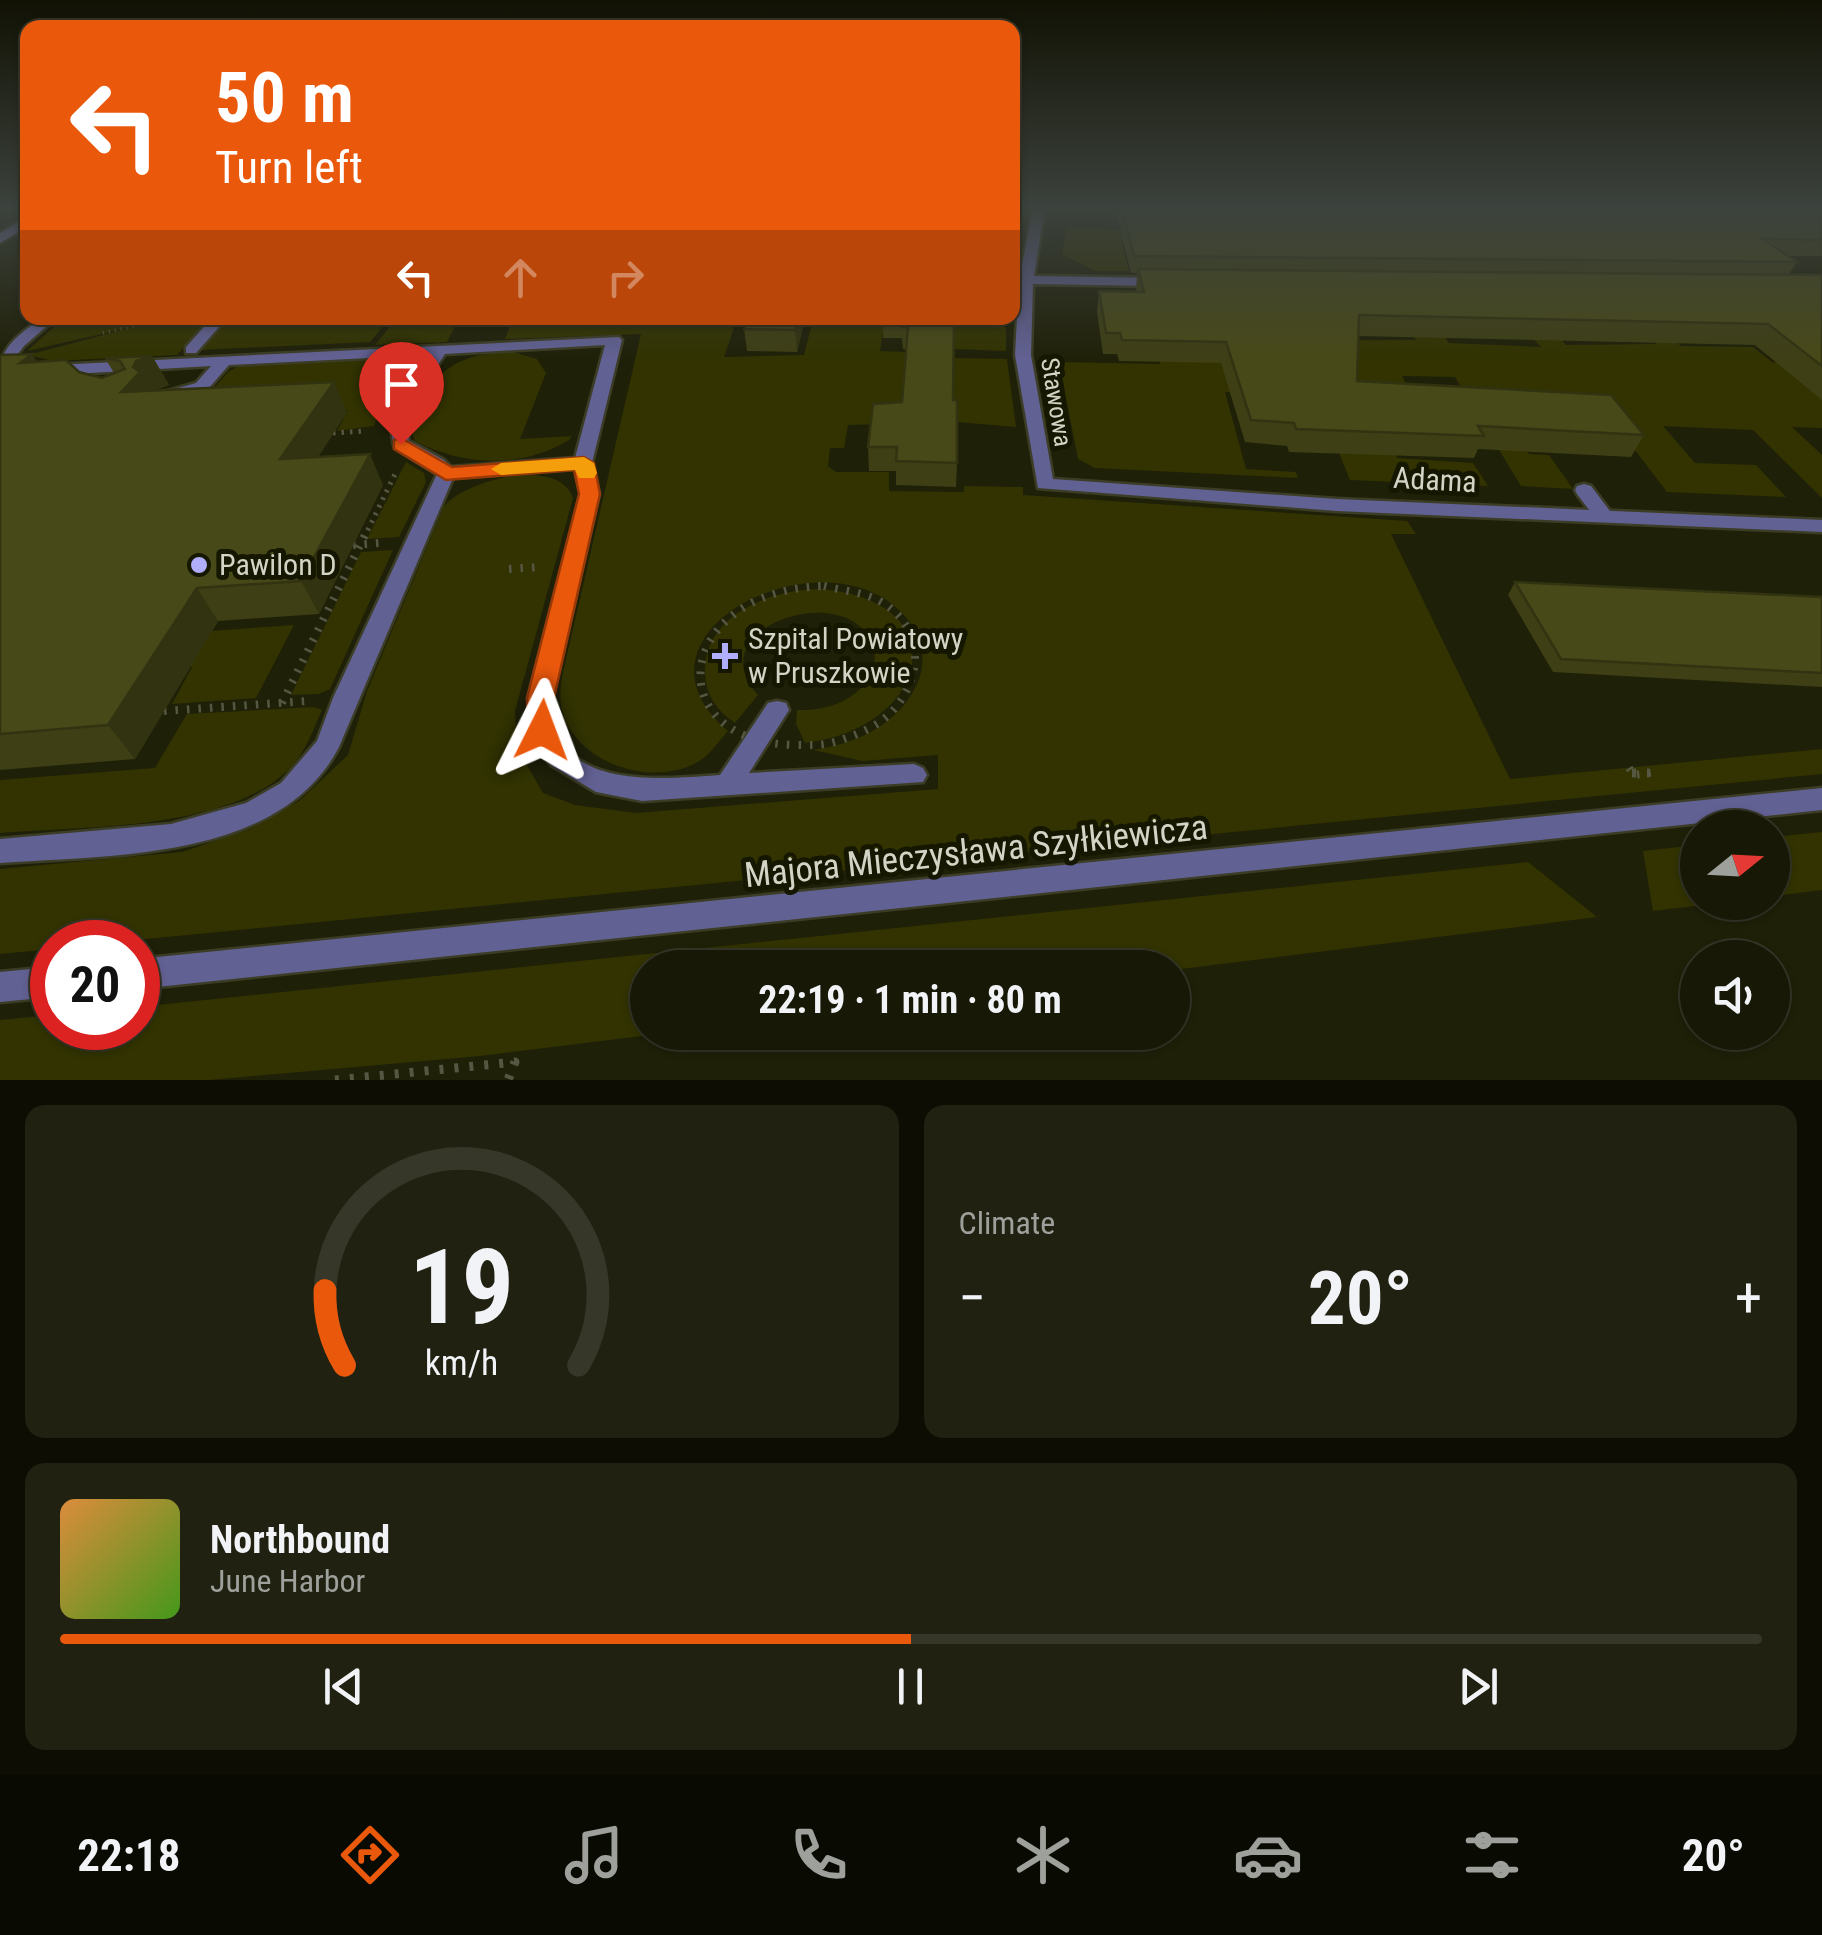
<!DOCTYPE html>
<meta charset="utf-8">
<style>
:root{--surface:#171806;--page:#202110;--text:#f1f3f6;--muted:#9ea09b;--line:#363728;--accent:#ea580c}
body{margin:0;font-family:"Roboto Condensed",sans-serif;background:var(--page);color:var(--text);height:100vh;display:flex;flex-direction:column;font-size:38px;white-space:nowrap}
*{box-sizing:border-box;margin:0}
p{font-size:32px;color:var(--muted)}
.icon{flex:none;width:55px;height:55px;fill:none;stroke:currentColor;stroke-width:2;stroke-linecap:round;stroke-linejoin:round}
.map{position:relative;height:1080px;overflow:hidden}
.panel{display:flex;flex-direction:column;gap:25px;padding:25px;background:#0d0d03;flex:1}
.panel>*{flex:none}
.banner{position:absolute;left:20px;top:20px;width:1000px;height:305px;border-radius:20px;box-shadow:0 2px 8px #0004,0 0 0 2px var(--line);background:#ea580c;color:#fff;overflow:hidden}
.needle{width:65px;rotate:72deg}
.buttons{position:absolute;left:1680px;top:810px;display:grid;gap:20px}
.buttons a{display:grid;place-items:center;width:110px;height:110px;border-radius:50%;background:var(--surface);box-shadow:0 2px 8px #0004,0 0 0 2px var(--line);font-size:50px}
.speed{position:absolute;left:30px;top:920px;display:flex;gap:20px;font-size:50px;font-weight:700;text-align:center}
.speed>*{display:grid;place-content:center;width:130px;height:130px;border-radius:50%;background:var(--surface);box-shadow:0 2px 8px #0004,0 0 0 2px var(--line);line-height:1}
.speed .limit{border:15px solid #d22;background:#fff;color:#111}
.pin{position:absolute;display:grid;place-items:center;width:85px;height:85px;color:#fff;margin:-102px -42px;border-radius:50% 50% 50% 0;rotate:-45deg;box-shadow:0 0 10px #0007}
.pin .icon{rotate:45deg}
.me{position:absolute;width:110px;margin:-55px;rotate:3deg;stroke-linejoin:round;filter:drop-shadow(0 0 8px #0008)}
.turn{display:flex;align-items:center;gap:35px;height:210px;padding:0 30px;font-size:45px}
.turn .icon{width:130px;height:130px;stroke-width:2.5}
.turn b{display:block;font-size:70px;line-height:85px}
.lanes{display:flex;align-items:center;height:95px;padding:0 30px;background:#0003;justify-content:center;gap:50px;direction:ltr}
.lanes .off{opacity:.35}
.big{font-size:75px;font-weight:700;line-height:1.1}
.panel .card{flex:1;display:flex;flex-direction:column;justify-content:center;gap:15px;min-width:0;padding:0 35px;border-radius:20px;background:var(--page)}
.panel .dial{align-items:center;gap:0}
.dial svg{height:260px;overflow:visible;fill:none;stroke:var(--line);stroke-width:7;stroke-linecap:round;text-anchor:middle}
.dial text{fill:var(--text);stroke:none}
.song{display:flex;align-items:center;gap:30px}
.cover{width:120px;height:120px;border-radius:15px;background:linear-gradient(135deg,hsl(30 70% 55%),hsl(100 70% 35%))}
.played{height:10px;border-radius:5px;background:linear-gradient(90deg,var(--accent) 50%,var(--line) 50%)}
.keys{display:flex;justify-content:space-around;direction:ltr}
.heat{display:flex;justify-content:space-between;align-items:center;font-size:55px;direction:ltr}
.panel .tiles{flex:1;display:grid;gap:25px;grid-template-columns:1fr 1fr}
.card:last-child{grid-column:span 2}
.trip{position:absolute;left:630px;top:950px;width:560px;height:100px;border-radius:50px;background:var(--surface);box-shadow:0 2px 8px #0004,0 0 0 2px var(--line);font-weight:700;line-height:100px;text-align:center}
.tab-bar{display:flex;height:160px;justify-content:space-around;align-items:center;background:#090a02;color:var(--muted)}
.tab-bar .icon{width:70px;height:70px}
.tab-bar .active{color:var(--accent)}
.tab-bar b{font-size:45px;color:var(--text)}
.map>svg:first-child{display:block}
.green{fill:#323301}
.lines{fill:none;stroke-linecap:round;stroke-linejoin:round}
.lane-casing{stroke:#3c3d26;stroke-width:5}
.street-casing{stroke:#3c3d26;stroke-width:5}
.secondary-casing{stroke:#3c3d26;stroke-width:5}
.path-far3{stroke:#565742;stroke-width:4;stroke-dasharray:1 5;stroke-linecap:butt}
.path-far2{stroke:#565742;stroke-width:5;stroke-dasharray:2.5 6;stroke-linecap:butt}
.path-far1{stroke:#565742;stroke-width:8;stroke-dasharray:2.5 9;stroke-linecap:butt}
.path{stroke:#565742;stroke-width:9;stroke-dasharray:4 11;stroke-linecap:butt}
.lane{fill:#626193;fill-rule:evenodd}
.street{fill:#626193;fill-rule:evenodd}
.secondary{fill:#8985d7;fill-rule:evenodd}
.wall{fill:#3e3f15}
.shaded-wall{fill:#323311}
.building{fill:#484918;stroke:#323311;stroke-width:2.5}
.route{fill:#ea580c;stroke:#983908;stroke-width:2.5}
.slow{fill:#f59e0b}
.poi-dot{fill:#b0aefa;stroke:#161701;stroke-width:4}
.labels{text-anchor:middle;stroke-width:10;stroke-linejoin:round;paint-order:stroke}
.far-street-label{font-size:25px;fill:#d3d4c5;stroke:#161701}
.street-label{font-size:30px;fill:#d3d4c5;stroke:#161701}
.poi-label{font-size:30px;fill:#d3d4c5;stroke:#161701;text-anchor:start}
.near-street-label{font-size:35px;fill:#d3d4c5;stroke:#161701}
</style>
<div class="map">
<svg width="1822" height="1080" viewBox="0 0 1822 1080">
<rect width="100%" height="100%" fill="#1f2008"/>
<g class="green">
<polygon points="1067,227 1134,231 1137,240 1121,240 1129,271 1096,271 1062,254"/>
<polygon points="1382,295 1434,323 1449,343 1541,347 1493,297 1549,326 1566,345 1657,344 1607,298 1661,329 1681,346 1753,347 1772,362 1822,363 1822,428 1792,427 1822,455 1822,498 1753,430 1663,426 1695,463 1756,465 1786,497 1667,492 1609,416 1516,432 1529,454 1549,455 1573,489 1521,486 1455,377 1402,376 1415,402 1373,407 1397,458 1473,463 1488,486 1350,480 1316,396 1225,392 1246,469 1296,472 1298,478 1095,468 1078,459 1059,362 1160,364 1154,341 1416,340"/>
<polygon points="64,318 211,318 177,355 53,361 28,355 137,326 27,351"/>
<polygon points="228,318 390,318 370,342 199,350"/>
<path d="M397 318H721L737 319 724 357 804 355 811 327H796L799 318H1006V323L980 324 1006 327V351L954 349V324L884 323 880 351 906 352 905 368 953 369 954 358 1007 359 1016 427 957 422 848 425 844 448H830L828 466 836 472H889V491L964 492V486L1023 487V495L1407 521 1416 534H1391L1510 779 1822 749V774L116 942H52V949L0 954V869L182 852 250 829 299 801 348 755 367 691 444 506C467 479 559 456 573 498L515 711 517 748 543 793 575 805 636 813 938 789V755L863 761 813 750C853 744 893 728 914 690 926 670 925 645 912 625 840 520 608 630 728 731 720 740 711 753 701 760 657 788 585 767 565 719 558 703 560 688 563 672L641 334 505 339 513 318 458 320 447 342 375 345Z"/>
<path d="M513 352 537 359 546 373 520 439 572 436 569 440C521 469 463 466 415 441 408 428 415 416 421 403 441 363 468 353 513 352Z"/>
<polygon points="382,357 409,367 412,378 395,411 378,413 374,426 337,431 348,410 143,422 214,388 229,371 246,363"/>
<polygon points="406,462 424,473 426,482 399,537 367,539"/>
<polygon points="393,550 330,689 319,694 291,695 361,552"/>
<path d="M820 589C959 600 931 728 805 743L796 724 797 710C820 711 844 705 861 688 872 677 878 660 873 645 847 577 696 628 758 695L735 723C716 710 705 694 705 671 704 614 773 589 820 589Z"/>
<polygon points="294,625 256,698 172,704 192,667 0,682 0,646"/>
<path d="M314 707 322 710C314 728 307 748 294 764 235 831 83 826 0 833V780L155 768 187 714Z"/>
<polygon points="1822,832 1822,890 1773,896 1773,837"/>
<polygon points="1697,845 1698,902 1720,903 1653,911 1643,851"/>
<polygon points="1528,862 1597,917 1173,970 648,968 648,1032 666,1033 480,1056 209,1080 0,1080 0,1020 52,1015 52,1028 138,1028 138,1007"/>
</g>
<g class="lines">
<g class="lane-casing">
<g id="lane">
<path d="M41 318H56L24 346 10 364 55 365 619 337 622 340 592 463 599 494 552 698C553 708 551 721 555 730 579 790 669 778 720 775L768 703 777 701 786 703 789 710 749 773 914 764 923 768 927 775 923 782 642 801 596 792 551 765 530 730 528 698 581 494 575 469 453 478 339 747C280 861 110 855 0 863V839L171 824 246 803 281 783 317 741 333 698 437 474 395 448C382 415 412 381 429 355L229 365 208 389 174 400 166 395 168 391 196 383 211 366 55 375 0 374C0 345 20 335 41 318ZM605 345 575 458 451 467 444 460 409 441C404 409 429 380 445 354Z"/>
<polygon points="212,318 227,318 196,353 186,353 186,347"/>
<polygon points="1584,484 1591,486 1610,511 1613,515 1610,519 1596,519 1577,494 1575,490 1577,486"/>
</g>
</g>
<g class="street-casing">
<g id="street">
<polygon points="1033,208 1045,208 1034,276 1159,278 1166,282 1159,286 1033,284 1031,355 1053,479 1337,499 1822,520 1822,532 1337,511 1038,488 1015,355 1019,280"/>
<polygon points="1822,788 1822,810 138,989 138,959"/>
<polygon points="52,967 52,997 0,1002 0,972"/>
</g>
</g>
<g class="secondary-casing">
<polygon id="secondary" points="28,216 28,226 0,243 0,233"/>
</g>
<polyline class="path-far3" points="103,333 170,318"/>
<g class="path-far2">
<polyline points="333,433 367,431"/>
<polyline points="364,538 395,474"/>
</g>
<g class="path-far1">
<polyline points="353,545 379,543"/>
<polyline points="509,569 538,567"/>
<path d="M824 586C840 590 861 592 876 599 921 622 926 669 896 707 882 725 859 734 838 741 822 746 809 745 793 745 656 741 675 590 824 586Z"/>
<polyline points="282,703 365,535"/>
<polyline points="164,711 307,701"/>
<polyline points="1629,768 1634,775 1655,772"/>
</g>
<g class="path">
<polyline points="1632,773 1649,773"/>
<polyline points="335,1080 515,1062 508,1080"/>
</g>
<use href="#lane" class="lane"/>
<use href="#street" class="street"/>
<use href="#secondary" class="secondary"/>
</g>
<g class="wall">
<polygon points="1115,208 1821,208 1822,256 1789,256 1797,262 1789,274 1822,275 1822,400 1755,345 1358,336 1357,381 1644,435 1631,457 1478,449 1474,458 1289,452 1287,446 1245,442 1221,363 1119,361 1117,354 1103,354 1097,312 1099,291 1136,292 1137,273 1131,273"/>
<polygon points="721,318 805,318 797,352 747,351 744,329 748,318"/>
<polygon points="883,318 954,318 953,400 957,463 956,487 896,485 896,471 869,471 868,447 902,402 906,349 903,349 902,338 883,338"/>
<polygon points="0,355 102,378 114,373 105,358 152,356 169,385 152,391 347,412 318,457 383,485 319,614 218,621 135,759 0,770"/>
<polygon points="1515,582 1822,597 1822,687 1553,672 1508,595"/>
</g>
<g class="shaded-wall">
<polygon points="799,318 805,318 797,352 795,330"/>
<polygon points="32,354 51,384 20,363"/>
<polygon points="152,356 169,385 153,390 121,392 136,361"/>
<polygon points="334,382 347,412 296,491 280,459"/>
<polygon points="370,454 383,485 319,614 301,581"/>
<polygon points="197,588 218,621 135,759 108,725"/>
</g>
<g class="building">
<polygon points="1122,208 1821,208 1822,240 1763,239 1797,262 1134,256"/>
<polygon points="1138,269 1822,275 1822,366 1768,324 1359,315 1357,381 1611,395 1644,435 1478,426 1484,436 1296,429 1294,423 1251,420 1226,342 1122,340 1120,333 1106,333 1099,291 1144,292"/>
<polygon points="748,318 799,318 795,330 744,329"/>
<polygon points="903,318 954,318 953,400 957,400 957,463 896,461 897,447 868,447 873,404 902,402 908,327 902,327"/>
<polygon points="32,354 20,363 66,360 79,372 102,378 125,369 120,361 105,358 152,356 136,361 133,367 140,372 121,392 334,382 280,459 370,454 301,581 197,588 108,725 0,734 0,355"/>
<polygon points="1515,582 1822,597 1822,673 1561,659"/>
</g>
<linearGradient id="sky" x2="0" y2="1"><stop stop-color="#111204"/><stop offset="0.58" stop-color="#3c423d"/><stop offset="1" stop-color="#3c423d" stop-opacity="0"/></linearGradient>
<rect width="1822" height="360" fill="url(#sky)"/>
<polygon class="route" points="401,438 452,467 584,457 594,463 600,494 554,698 556,730 552,738 542,741 532,738 528,730 527,698 579,494 574,470 446,480 394,449 394,440"/>
<polygon class="slow" points="584,457 594,463 597,473 594,478 579,478 575,470 501,475 491,469 501,463"/>
<g class="poi-dot">
<circle cx="199" cy="565" r="10"/>
<path d="M720 641h10v10h10v10h-10v10h-10v-10h-10v-10h10z"/>
</g>
<g class="labels">
<g class="far-street-label">
<text transform="translate(1057 402) rotate(81)" y="9">Stawowa</text>
</g>
<g class="street-label">
<text transform="translate(1435 480) rotate(3)" y="10">Adama</text>
</g>
<g class="poi-label">
<text x="219" y="575">Pawilon D</text>
<text x="748" y="649">Szpital Powiatowy<tspan x="748" dy="34">w Pruszkowie</tspan></text>
</g>
<g class="near-street-label">
<text transform="translate(976 851) rotate(-6)" y="12">Majora Mieczysława Szyłkiewicza</text>
</g>
</g>
</svg>
<div class="buttons">
<a><svg class="needle" viewBox="-14 -14 28 28"><path d="M0-13l5 13h-10z" fill="#e53935"/><path d="M0 13l5-13h-10z" fill="#9ea09b"/></svg></a>
<a><svg class="icon" aria-label="sound" viewBox="0 0 24 24"><path d="M4 9h4l5-4v14l-5-4H4zM17 9q2 3 0 6"/></svg></a>
</div>
<div class="speed"><div class="limit">20</div></div>
<div class="pin" style="left:401px;top:444px;background:#d93025"><svg class="icon" aria-label="arrive" viewBox="0 0 24 24"><path d="M6 21V4h12l-3 4 3 4H6"/></svg></div>
<svg class="me" style="left:542px;top:730px" viewBox="-20 -20 40 40"><path d="M0-17L14 15 0 8-14 15z" fill="#ea580c" stroke="#fff" stroke-width="4"/></svg>
<div class="trip">22:19 · 1 min · 80 m</div>
<div class="banner">
<div class="turn"><svg class="icon" aria-label="left" viewBox="0 0 24 24"><path d="M17 20v-9H6M10 6l-5 5 5 5"/></svg><div><b>50 m</b>Turn left</div></div>
<div class="lanes"><svg class="icon" aria-label="left" viewBox="0 0 24 24"><path d="M17 20v-9H6M10 6l-5 5 5 5"/></svg><svg class="icon off" aria-label="ahead" viewBox="0 0 24 24"><path d="M12 20V5M6 11l6-6 6 6"/></svg><svg class="icon off" aria-label="right" viewBox="0 0 24 24"><path d="M7 20v-9h11M14 6l5 5-5 5"/></svg></div>
</div>
</div>
<section class="panel">
<div class="tiles">
<div class="card dial"><svg viewBox="0 0 100 80">
<path d="M14 69A42 42 0 1 1 86 69"/>
<path d="M14 69A42 42 0 0 1 8 46" stroke="#ea580c"/>
<text x="50" y="56" font-size="32" font-weight="700">19</text>
<text x="50" y="72" font-size="11">km/h</text>
</svg></div>
<div class="card"><p>Climate</p>
<div class="heat"><a>−</a><b class="big">20°</b><a>+</a></div>
</div>
<div class="card">
<div class="song"><i class="cover"></i><div><b>Northbound</b><p>June Harbor</p></div></div>
<div class="played"></div>
<div class="keys"><svg class="icon" aria-label="previous" viewBox="0 0 24 24"><path d="M18 5L8 12l10 7zM5 5v14"/></svg><svg class="icon" aria-label="pause" viewBox="0 0 24 24"><path d="M8 5v14M16 5v14"/></svg><svg class="icon" aria-label="next" viewBox="0 0 24 24"><path d="M6 5l10 7-10 7zM19 5v14"/></svg></div>
</div>
</div>
</section>
<nav class="tab-bar">
<b>22:18</b>
<svg class="icon active" aria-label="directions" viewBox="0 0 24 24"><path d="M12 3l9 9-9 9-9-9zM9 14v-3h6M13 9l2 2-2 2"/></svg>
<svg class="icon" aria-label="music" viewBox="0 0 24 24"><path d="M9 18V5l10-2v13"/><circle cx="6" cy="18" r="3"/><circle cx="16" cy="16" r="3"/></svg>
<svg class="icon" aria-label="phone" viewBox="0 0 24 24"><path d="M5 4h4l2 5-3 2q2 4 5 5l2-3 5 2v4C11 20 4 13 5 4z"/></svg>
<svg class="icon" aria-label="climate" viewBox="0 0 24 24"><path d="M12 3v18M4 7l16 10M4 17L20 7"/></svg>
<svg class="icon" aria-label="car" viewBox="0 0 24 24"><path d="M5 17H2v-5l4-1 3-4h7l3 4 3 1v5h-3M9 17h6M6 11h13"/><circle cx="7" cy="17" r="2"/><circle cx="17" cy="17" r="2"/></svg>
<svg class="icon" aria-label="filters" viewBox="0 0 24 24"><path d="M4 7h16M4 17h16"/><circle cx="9" cy="7" r="2"/><circle cx="15" cy="17" r="2"/></svg>
<b>20°</b>
</nav>
